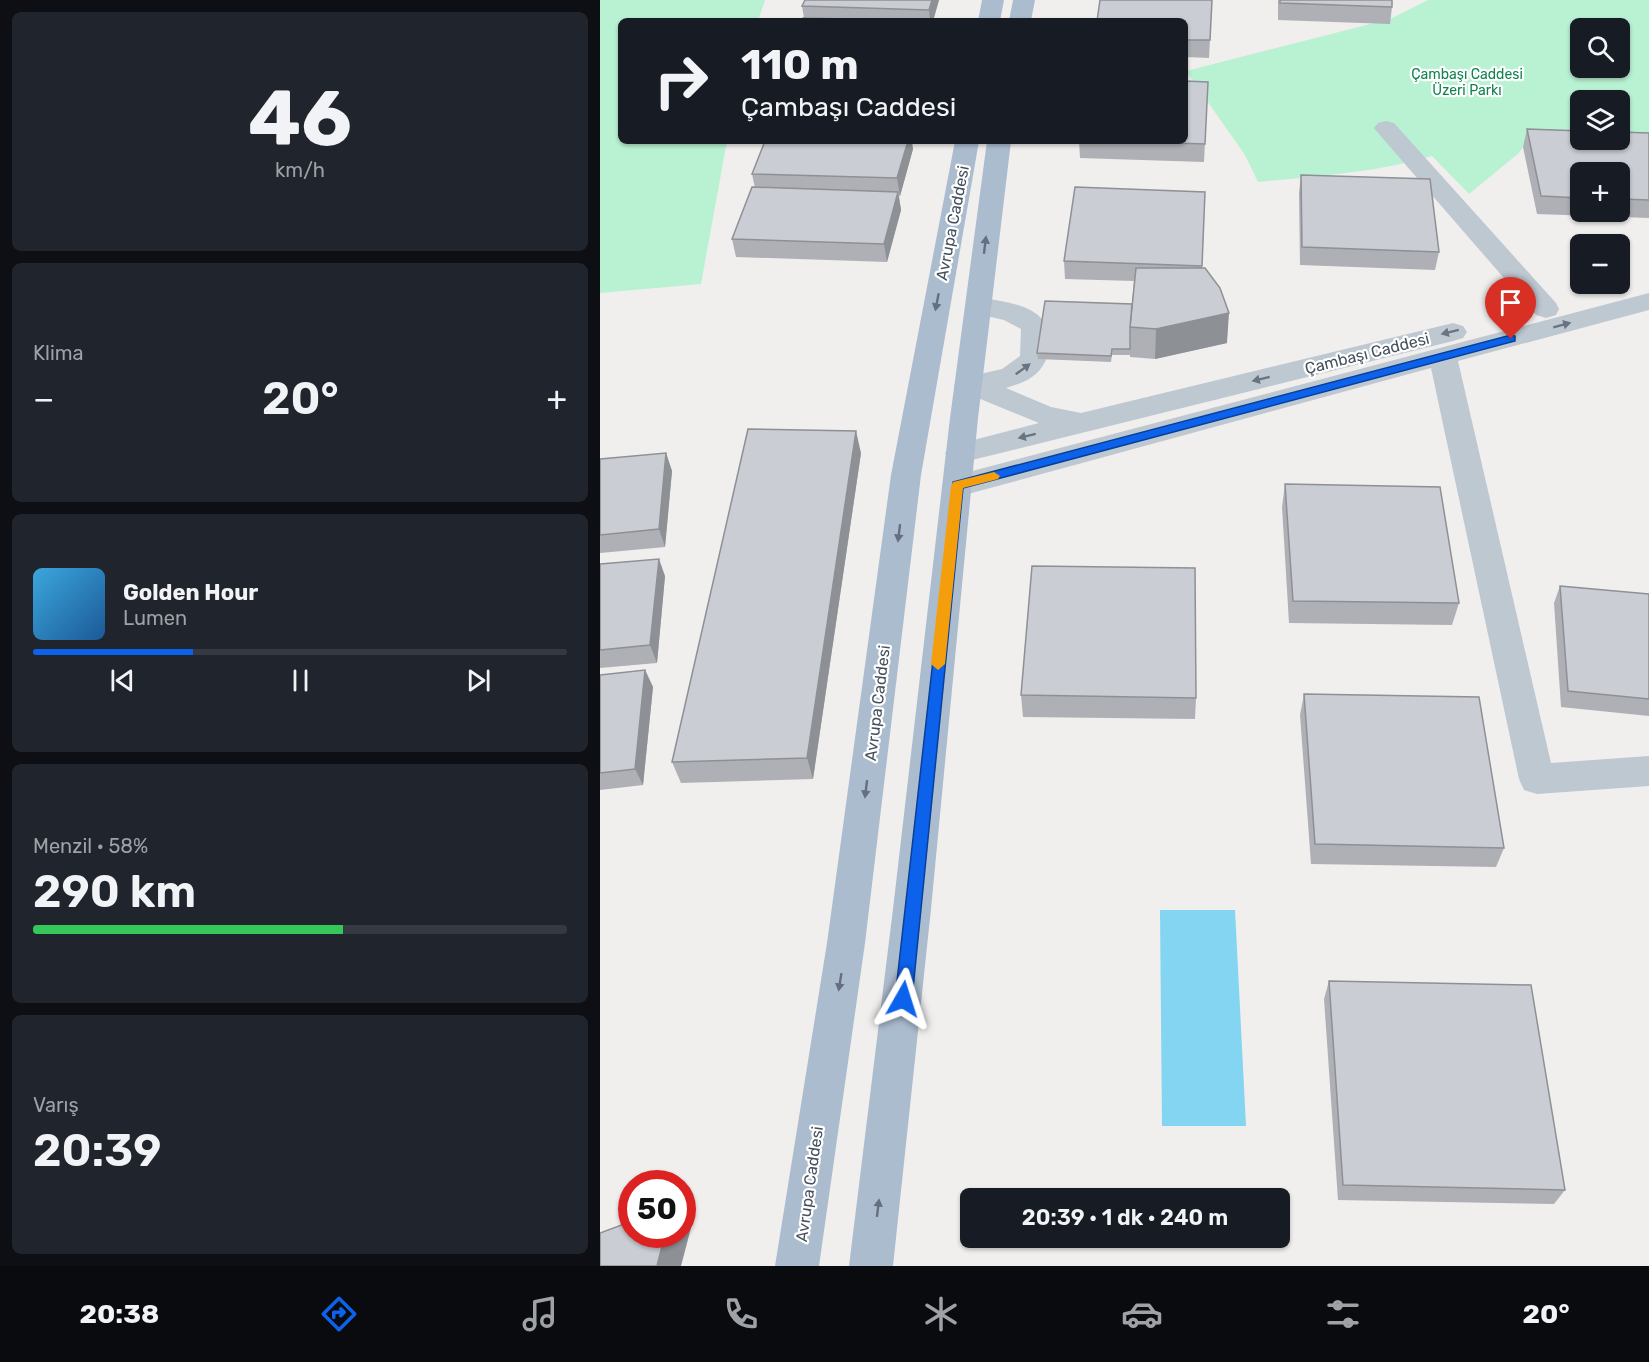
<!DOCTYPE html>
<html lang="tr">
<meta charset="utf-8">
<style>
:root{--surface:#171b24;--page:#20242c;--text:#f1f3f6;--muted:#9ea1a6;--line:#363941;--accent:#0d62ec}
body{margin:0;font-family:Rubik,sans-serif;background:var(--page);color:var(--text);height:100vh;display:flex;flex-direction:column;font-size:22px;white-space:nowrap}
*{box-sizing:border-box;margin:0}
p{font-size:20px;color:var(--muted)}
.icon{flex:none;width:33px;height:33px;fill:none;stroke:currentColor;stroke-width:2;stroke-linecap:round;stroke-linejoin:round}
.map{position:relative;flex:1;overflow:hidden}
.drawer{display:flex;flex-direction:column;gap:12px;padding:12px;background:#0d0f14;width:600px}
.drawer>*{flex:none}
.guide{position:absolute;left:18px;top:18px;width:570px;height:126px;border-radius:9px;box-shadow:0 2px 4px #0004;background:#171b24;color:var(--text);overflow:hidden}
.controls{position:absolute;left:970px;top:18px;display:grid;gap:12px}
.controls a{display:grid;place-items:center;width:60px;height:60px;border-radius:9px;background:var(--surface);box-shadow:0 2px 4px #0004;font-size:30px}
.speed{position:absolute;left:18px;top:1170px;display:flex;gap:12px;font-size:30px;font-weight:700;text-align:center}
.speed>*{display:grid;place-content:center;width:78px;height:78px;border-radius:50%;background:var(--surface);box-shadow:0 2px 4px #0004;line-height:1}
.speed .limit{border:9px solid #d22;background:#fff;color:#111}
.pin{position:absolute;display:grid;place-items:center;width:51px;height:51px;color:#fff;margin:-62px -26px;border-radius:50% 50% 50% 0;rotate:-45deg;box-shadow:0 0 6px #0007}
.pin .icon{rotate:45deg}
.me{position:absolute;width:66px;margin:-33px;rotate:6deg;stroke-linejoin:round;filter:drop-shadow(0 0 4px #0008)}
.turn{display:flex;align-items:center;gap:21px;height:126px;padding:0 24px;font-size:27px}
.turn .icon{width:78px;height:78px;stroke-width:2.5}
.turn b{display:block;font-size:42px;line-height:51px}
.big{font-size:45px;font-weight:600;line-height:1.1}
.drawer .widget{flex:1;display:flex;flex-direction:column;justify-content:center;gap:9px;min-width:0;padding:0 21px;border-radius:9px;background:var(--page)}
.drawer .dial{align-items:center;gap:0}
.dial b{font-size:78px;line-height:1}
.song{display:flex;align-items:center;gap:18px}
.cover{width:72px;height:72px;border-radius:9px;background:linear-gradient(135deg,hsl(200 70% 55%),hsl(210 70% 35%))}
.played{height:6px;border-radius:3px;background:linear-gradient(90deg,var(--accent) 30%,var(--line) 30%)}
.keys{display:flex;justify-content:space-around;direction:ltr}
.heat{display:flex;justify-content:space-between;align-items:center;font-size:33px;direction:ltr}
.charge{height:9px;border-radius:4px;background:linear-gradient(90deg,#34c759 58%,var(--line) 0)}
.trip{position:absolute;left:360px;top:1188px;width:330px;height:60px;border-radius:9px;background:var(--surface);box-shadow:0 2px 4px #0004;font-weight:600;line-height:60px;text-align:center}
.dock{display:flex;height:96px;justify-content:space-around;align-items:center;background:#090b0e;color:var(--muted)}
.dock .icon{width:42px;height:42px}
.dock .active{color:var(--accent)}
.dock b{font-size:27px;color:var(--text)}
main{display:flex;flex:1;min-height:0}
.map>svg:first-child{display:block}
.green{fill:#b9f2d2;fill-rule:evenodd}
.water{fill:#83d5f2}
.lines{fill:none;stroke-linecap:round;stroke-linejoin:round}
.minor{fill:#bec8d1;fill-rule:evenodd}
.major{fill:#acbccf;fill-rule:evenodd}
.wall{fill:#aeb0b5;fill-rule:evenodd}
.shaded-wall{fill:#8d9094}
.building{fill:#cacdd3;stroke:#8d9094;stroke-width:1.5}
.oneway{fill:#64707f}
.oneway2{fill:#697480}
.route{fill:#0d62ec;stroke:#084099;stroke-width:1.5}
.slow{fill:#f59e0b}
.labels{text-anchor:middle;stroke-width:4.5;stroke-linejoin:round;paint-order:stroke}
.far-park-label{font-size:14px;fill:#118350;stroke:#fff}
.street-label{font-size:16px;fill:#45505d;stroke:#fff}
</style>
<main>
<section class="drawer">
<div class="widget dial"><b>46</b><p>km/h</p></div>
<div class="widget"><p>Klima</p>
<div class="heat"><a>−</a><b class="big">20°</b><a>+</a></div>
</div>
<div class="widget">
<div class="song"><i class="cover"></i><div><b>Golden Hour</b><p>Lumen</p></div></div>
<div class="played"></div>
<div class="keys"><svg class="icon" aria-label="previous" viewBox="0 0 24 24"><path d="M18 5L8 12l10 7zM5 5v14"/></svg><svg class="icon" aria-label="pause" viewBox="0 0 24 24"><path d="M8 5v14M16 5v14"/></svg><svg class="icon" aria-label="next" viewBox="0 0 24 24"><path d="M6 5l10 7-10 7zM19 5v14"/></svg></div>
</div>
<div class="widget"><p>Menzil · 58%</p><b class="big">290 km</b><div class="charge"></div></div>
<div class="widget"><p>Varış</p><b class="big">20:39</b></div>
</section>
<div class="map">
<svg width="1049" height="1266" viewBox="0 0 1049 1266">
<rect width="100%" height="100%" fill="#f1eeee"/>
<g class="green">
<polygon points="0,0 165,0 158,21 21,21 21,141 127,141 101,284 0,293"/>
<path d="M828 0H1049V140L927 141 919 153 869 194 832 156C775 173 717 176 658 182L645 155 586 71 790 19ZM981 28H1020V68H981ZM981 100H1020V140H981Z"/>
</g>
<polygon class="water" points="560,910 635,910 646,1126 562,1126"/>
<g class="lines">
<g class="minor">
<polygon points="786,121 794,123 956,303 959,309 956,315 946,318 936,315 778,133 774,128 778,123"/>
<polygon points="1049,293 1049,310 858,361 951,763 1049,756 1049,786 937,794 924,790 919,779 831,368 357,497 346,494 342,486 346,478 357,475"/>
<path d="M379 297C398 301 426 303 440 317 458 333 450 365 432 377 424 383 415 385 406 388L451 407 481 413 853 323 863 326 867 332 863 338 853 341 360 463 350 460 345 453 350 446 439 423 378 398 359 394 354 386 358 379 402 369 420 356 421 329 404 320 369 312 366 306 369 300Z"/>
</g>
<g class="major">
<polygon points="382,0 404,0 400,21 378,21"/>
<polygon points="413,0 435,0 431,21 409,21"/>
<polygon points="355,141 379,141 321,475 265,943 219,1266 175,1266 227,943 291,475"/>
<polygon points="387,141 411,141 378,418 331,909 293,1266 249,1266 293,909 350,418"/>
</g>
</g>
<g class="wall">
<polygon points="205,0 339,0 333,21 202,21 204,18 202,6"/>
<polygon points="612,0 609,58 585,57 585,21"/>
<polygon points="678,0 792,0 792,7 790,24 678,20"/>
<polygon points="608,82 604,162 480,158 479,141 585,141"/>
<path d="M927 129 1049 133V218L937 214 923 147ZM981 172H1020V212H981Z"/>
<polygon points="313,149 300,196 299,196 301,210 287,262 136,257 132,239 155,188 152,174"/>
<polygon points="701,175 839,252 835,270 700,265 699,193"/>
<polygon points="605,192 602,268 627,343 555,359 530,357 530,355 512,355 511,362 438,359 437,353 532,304 534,281 465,279 464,261"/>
<polygon points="66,453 72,471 65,547 0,553 0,459"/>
<polygon points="261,453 213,779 81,783 72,762"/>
<polygon points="685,484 859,603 852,625 689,623 682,507"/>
<polygon points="0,564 65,576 57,663 0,668"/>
<polygon points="960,586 1049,594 1049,716 961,707 954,603"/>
<polygon points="45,670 53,687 43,785 0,790 0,675"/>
<polygon points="704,694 904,848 896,867 711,864 700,715"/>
<polygon points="421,695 596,698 595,719 423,717"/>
<polygon points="729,981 965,1190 954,1204 738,1200 724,999"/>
</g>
<g class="shaded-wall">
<polygon points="332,0 339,0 333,21 330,21 329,10"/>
<polygon points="308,141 312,141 313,149 300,196 297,178"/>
<polygon points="298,192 301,210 287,262 284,244"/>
<polygon points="629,313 627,343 555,359 556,329"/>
<polygon points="256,431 261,453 213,779 207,758"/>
<polygon points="66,453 72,471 65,547 59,529"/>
<polygon points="59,559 65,576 57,663 50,645"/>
<polygon points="45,670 53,687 43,785 35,769"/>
<polygon points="82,1216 91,1228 81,1266 57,1266 65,1234 82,1234"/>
</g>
<g class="building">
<polygon points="205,0 332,0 329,10 202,6"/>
<polygon points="500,0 612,0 610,40 585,40 585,21 497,21"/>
<polygon points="680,0 792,0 792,7 680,3"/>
<polygon points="203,18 313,21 202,21"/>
<polygon points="585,81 608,82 605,144 511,141 585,141"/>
<polygon points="927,129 981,131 981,140 1020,140 1020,132 1049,133 1049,200 1020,199 1020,172 981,172 981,198 941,196"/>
<polygon points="165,141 308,141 297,178 152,174"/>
<polygon points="701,175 830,179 839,252 702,247"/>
<polygon points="152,187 298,192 284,244 132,239"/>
<polygon points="475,187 605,192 602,266 464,261"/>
<polygon points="536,268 605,268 620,288 629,313 556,329 530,327"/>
<polygon points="445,301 532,304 530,327 530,349 512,349 511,356 437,353"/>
<polygon points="148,429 256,431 207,758 72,762"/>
<polygon points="66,453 59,529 0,535 0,459"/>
<polygon points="685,484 840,487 859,603 693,601"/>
<polygon points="59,559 50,645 0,650 0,564"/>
<polygon points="432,566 595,568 596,698 421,695"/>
<polygon points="960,586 1049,594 1049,699 968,691"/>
<polygon points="45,670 35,769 0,773 0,675"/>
<polygon points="704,694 879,697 904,848 715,844"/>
<polygon points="729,981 931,985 965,1190 743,1185"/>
<polygon points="32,1221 32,1234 65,1234 57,1266 0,1266 0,1233"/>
</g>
<defs><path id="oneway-solid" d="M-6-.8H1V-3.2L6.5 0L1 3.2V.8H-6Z" transform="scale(1.5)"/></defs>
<g class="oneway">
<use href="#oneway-solid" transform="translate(385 245) rotate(-83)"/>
<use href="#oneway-solid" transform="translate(337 302) rotate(101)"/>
<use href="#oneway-solid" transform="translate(299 533) rotate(97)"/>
<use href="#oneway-solid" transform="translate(266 789) rotate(97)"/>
<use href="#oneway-solid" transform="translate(240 982) rotate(99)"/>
<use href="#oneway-solid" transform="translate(278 1208) rotate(-83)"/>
</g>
<g class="oneway2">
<use href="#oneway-solid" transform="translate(962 325) rotate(-15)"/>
<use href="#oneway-solid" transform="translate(850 332) rotate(166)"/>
<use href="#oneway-solid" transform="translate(423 369) rotate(-36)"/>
<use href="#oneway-solid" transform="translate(661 379) rotate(166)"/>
<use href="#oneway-solid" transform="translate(427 436) rotate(166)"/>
</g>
<polygon class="route" points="911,335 915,336 915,341 363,488 312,999 309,1004 303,1006 298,1004 295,999 353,482"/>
<polygon class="slow" points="394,472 400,476 398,479 363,488 345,664 338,670 331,664 351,486 353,482"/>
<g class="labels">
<g class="far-park-label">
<text x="867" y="79">Çambaşı Caddesi<tspan x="867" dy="16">Üzeri Parkı</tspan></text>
</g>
<g class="street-label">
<text transform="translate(352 223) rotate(-79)" y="6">Avrupa Caddesi</text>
<text transform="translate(767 353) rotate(-14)" y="6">Çambaşı Caddesi</text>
<text transform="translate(277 703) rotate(-83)" y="6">Avrupa Caddesi</text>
<text transform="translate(209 1184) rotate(-82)" y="6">Avrupa Caddesi</text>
</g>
</g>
</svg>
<div class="controls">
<a><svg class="icon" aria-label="search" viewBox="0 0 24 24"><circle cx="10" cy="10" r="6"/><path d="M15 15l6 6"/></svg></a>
<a><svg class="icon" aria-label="layers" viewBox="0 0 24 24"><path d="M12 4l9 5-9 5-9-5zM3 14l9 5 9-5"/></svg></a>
<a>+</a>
<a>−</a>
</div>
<div class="speed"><div class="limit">50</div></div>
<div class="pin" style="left:911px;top:339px;background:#d93025"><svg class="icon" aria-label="arrive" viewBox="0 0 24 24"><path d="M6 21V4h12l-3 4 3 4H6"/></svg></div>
<svg class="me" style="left:303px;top:999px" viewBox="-20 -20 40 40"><path d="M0-17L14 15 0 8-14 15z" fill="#0d62ec" stroke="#fff" stroke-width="4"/></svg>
<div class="trip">20:39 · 1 dk · 240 m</div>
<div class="guide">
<div class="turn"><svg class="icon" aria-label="right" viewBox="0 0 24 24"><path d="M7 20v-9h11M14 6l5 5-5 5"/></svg><div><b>110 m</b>Çambaşı Caddesi</div></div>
</div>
</div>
</main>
<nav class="dock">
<b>20:38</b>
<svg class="icon active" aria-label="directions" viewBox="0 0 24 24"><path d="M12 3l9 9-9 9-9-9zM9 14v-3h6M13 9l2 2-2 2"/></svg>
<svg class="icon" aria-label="music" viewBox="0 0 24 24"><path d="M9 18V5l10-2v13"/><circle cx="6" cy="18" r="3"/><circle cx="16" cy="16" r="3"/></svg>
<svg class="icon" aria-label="phone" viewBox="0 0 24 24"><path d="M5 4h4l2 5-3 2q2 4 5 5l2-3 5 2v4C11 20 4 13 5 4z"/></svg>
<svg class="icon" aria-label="climate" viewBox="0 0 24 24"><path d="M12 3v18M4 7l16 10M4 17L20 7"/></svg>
<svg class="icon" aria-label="car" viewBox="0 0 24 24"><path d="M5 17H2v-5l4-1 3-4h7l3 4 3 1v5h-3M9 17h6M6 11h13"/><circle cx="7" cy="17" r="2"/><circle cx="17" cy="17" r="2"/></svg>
<svg class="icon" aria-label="filters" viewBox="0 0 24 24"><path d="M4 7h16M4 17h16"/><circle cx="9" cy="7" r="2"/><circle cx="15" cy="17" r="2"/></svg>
<b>20°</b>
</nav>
